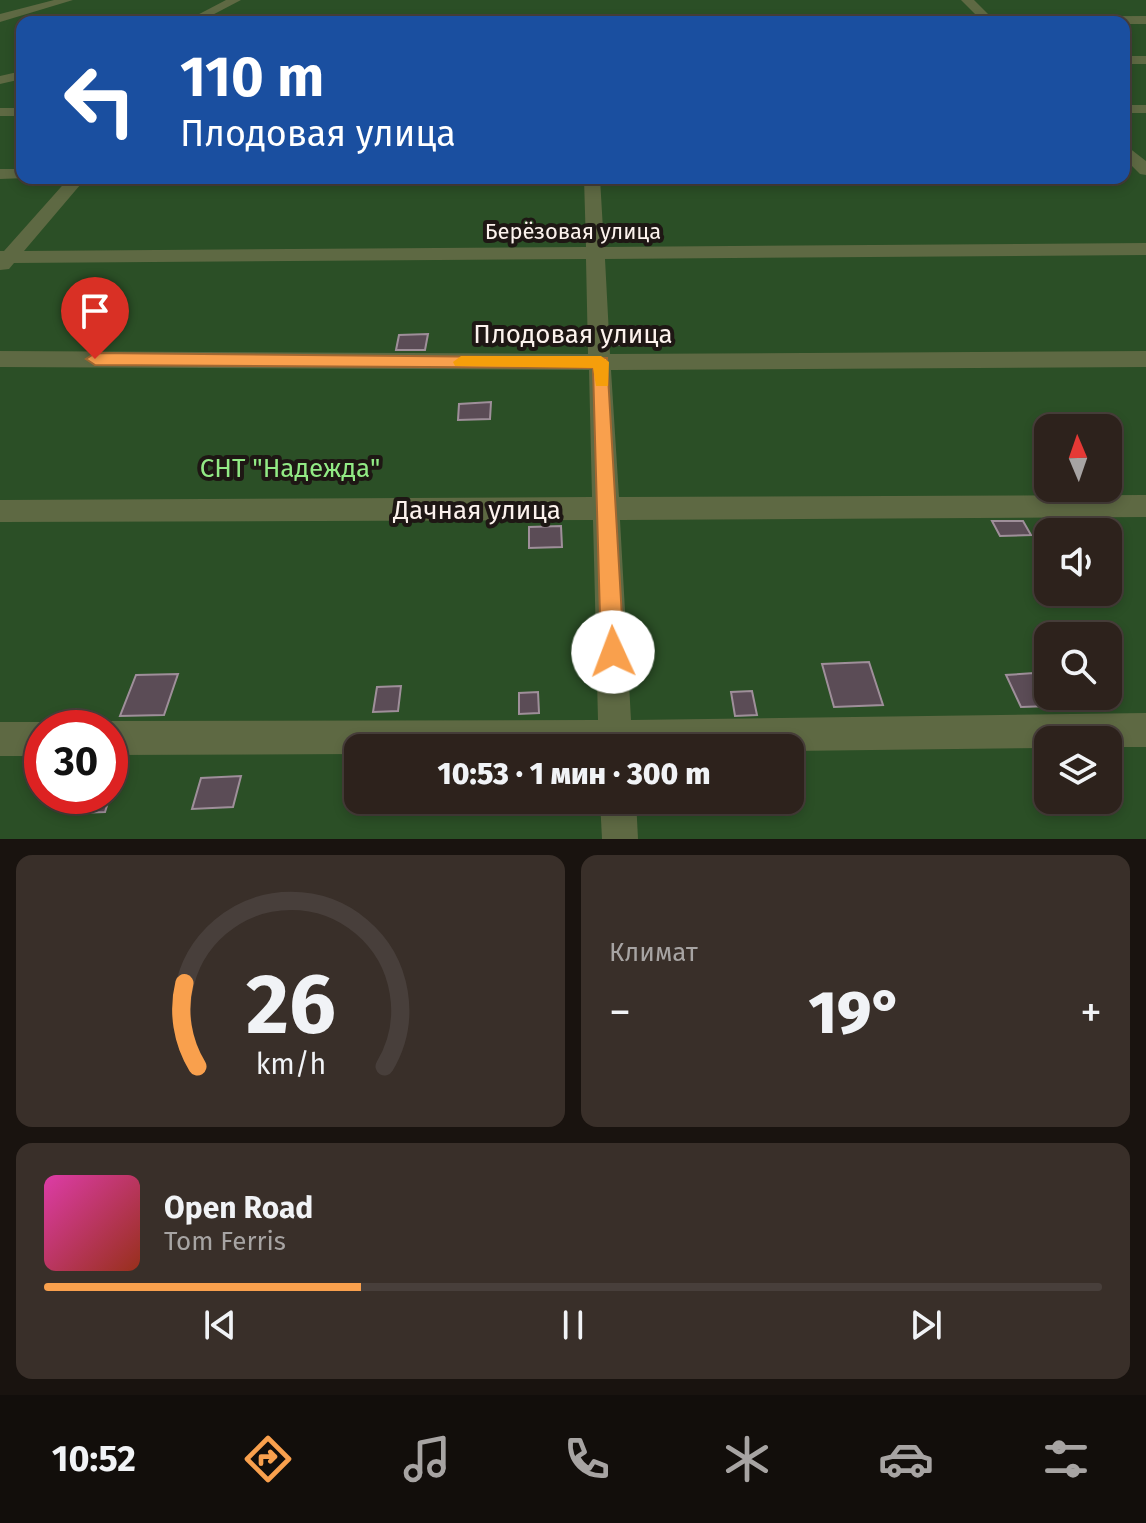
<!DOCTYPE html>
<html lang="ru">
<meta charset="utf-8">
<style>
:root{--surface:#2d221c;--page:#392f29;--text:#f1f3f6;--muted:#a7a4a3;--line:#483f3b;--accent:#f9a04d}
body{margin:0;font-family:"Fira Sans",sans-serif;background:var(--page);color:var(--text);height:100vh;display:flex;flex-direction:column;font-size:30px;white-space:nowrap}
*{box-sizing:border-box;margin:0}
p{font-size:26px;color:var(--muted)}
.icon{flex:none;width:44px;height:44px;fill:none;stroke:currentColor;stroke-width:2;stroke-linecap:round;stroke-linejoin:round}
.map{position:relative;height:839px;overflow:hidden}
.side{display:flex;flex-direction:column;gap:16px;padding:16px;background:#19130f;flex:1}
.side>*{flex:none}
.hud{position:absolute;left:16px;top:16px;width:1114px;height:168px;border-radius:16px;box-shadow:0 4px 12px #0003,0 0 0 2px var(--line);background:#1a4fa0;color:#fff;overflow:hidden}
.needle{width:52px;rotate:358deg}
.buttons{position:absolute;left:1034px;top:414px;display:grid;gap:16px}
.buttons a{display:grid;place-items:center;width:88px;height:88px;border-radius:16px;background:var(--surface);box-shadow:0 4px 12px #0003,0 0 0 2px var(--line);font-size:40px}
.speed{position:absolute;left:24px;top:710px;display:flex;gap:16px;font-size:40px;font-weight:700;text-align:center}
.speed>*{display:grid;place-content:center;width:104px;height:104px;border-radius:50%;background:var(--surface);box-shadow:0 4px 12px #0003,0 0 0 2px var(--line);line-height:1}
.speed .limit{border:12px solid #d22;background:#fff;color:#111}
.pin{position:absolute;display:grid;place-items:center;width:68px;height:68px;color:#fff;margin:-82px -34px;border-radius:50% 50% 50% 0;rotate:-45deg;box-shadow:0 0 8px #0007}
.pin .icon{rotate:45deg}
.me{position:absolute;width:88px;margin:-44px;rotate:358deg;stroke-linejoin:round;filter:drop-shadow(0 0 6px #0008)}
.turn{display:flex;align-items:center;gap:28px;height:168px;padding:0 32px;font-size:36px}
.turn .icon{width:104px;height:104px;stroke-width:2.5}
.turn b{display:block;font-size:56px;line-height:68px}
.big{font-size:60px;font-weight:800;line-height:1.1}
.side .widget{flex:1;display:flex;flex-direction:column;justify-content:center;gap:12px;min-width:0;padding:0 28px;border-radius:16px;background:var(--page)}
.side .dial{align-items:center;gap:0}
.dial svg{height:208px;overflow:visible;fill:none;stroke:var(--line);stroke-width:7;stroke-linecap:round;text-anchor:middle}
.dial text{fill:var(--text);stroke:none}
.song{display:flex;align-items:center;gap:24px}
.cover{width:96px;height:96px;border-radius:12px;background:linear-gradient(135deg,hsl(320 70% 55%),hsl(10 70% 35%))}
.played{height:8px;border-radius:4px;background:linear-gradient(90deg,var(--accent) 30%,var(--line) 30%)}
.keys{display:flex;justify-content:space-around;direction:ltr}
.heat{display:flex;justify-content:space-between;align-items:center;font-size:44px;direction:ltr}
.side .tiles{flex:1;display:grid;gap:16px;grid-template-columns:1fr 1fr}
.widget:last-child{grid-column:span 2}
.trip{position:absolute;left:344px;top:734px;width:460px;height:80px;border-radius:16px;background:var(--surface);box-shadow:0 4px 12px #0003,0 0 0 2px var(--line);font-weight:800;line-height:80px;text-align:center}
.tabs{display:flex;height:128px;justify-content:space-around;align-items:center;background:#120e0b;color:var(--muted)}
.tabs .icon{width:56px;height:56px}
.tabs .current{color:var(--accent)}
.tabs b{font-size:36px;color:var(--text)}
.map>svg:first-child{display:block}
.green{fill:#2b4f26;fill-rule:evenodd}
.building{fill:#5b4c56;stroke:#9f8f9a;stroke-width:2}
.lines{fill:none;stroke-linecap:round;stroke-linejoin:round}
.minor{fill:#5e6943;fill-rule:evenodd}
.route{fill:#f9a04d;stroke:#a26832;stroke-width:2}
.slow{fill:#f59e0b}
.labels{text-anchor:middle;stroke-width:8;stroke-linejoin:round;paint-order:stroke}
.far-street-label{font-size:22px;fill:#fcf2ed;stroke:#1e1714}
.street-label{font-size:26px;fill:#fcf2ed;stroke:#1e1714}
.park-label{font-size:26px;fill:#92ea85;stroke:#1e1714}
</style>
<div class="map">
<svg width="1146" height="839" viewBox="0 0 1146 839">
<rect width="100%" height="100%" fill="#3c2d26"/>
<path class="green" d="M0 0H1146V839H0ZM22 22H1124V178H22ZM1048 428H1108V488H1048ZM1048 532H1108V592H1048ZM1048 636H1108V696H1048ZM42 728H110V796H42ZM1048 740H1108V800H1048ZM358 748H790V800H358Z"/>
<g class="building">
<polygon points="654,330 656,344 613,345 612,331"/>
<polygon points="428,334 425,350 396,350 399,335"/>
<polygon points="491,402 490,419 458,420 459,404"/>
<polygon points="992,521 1023,521 1031,535 1000,536"/>
<polygon points="561,526 562,547 529,548 529,527"/>
<polygon points="869,662 883,705 834,707 822,664"/>
<polygon points="1034,673 1050,706 1021,707 1006,675"/>
<polygon points="178,674 164,715 120,716 136,675"/>
<polygon points="401,686 398,711 373,712 377,687"/>
<polygon points="752,691 757,715 735,716 731,692"/>
<polygon points="538,692 539,713 519,714 519,693"/>
<polygon points="241,776 233,807 192,809 201,778"/>
<polygon points="83,796 110,796 105,812 77,813"/>
</g>
<g class="lines">
<g class="minor">
<polygon points="54,0 73,0 0,22 0,14"/>
<polygon points="226,0 241,0 199,22 184,22"/>
<polygon points="961,0 974,0 991,17 1146,16 1146,24 431,22 437,18 978,17"/>
<rect x="1124" y="56" width="22" height="8"/>
<polygon points="22,71 22,79 0,84 0,76"/>
<rect x="1124" y="105" width="22" height="8"/>
<rect x="0" y="108" width="22" height="8"/>
<polygon points="1124,144 1146,161 1146,175 1140,174 1124,158"/>
<polygon points="0,169 22,169 22,178 26,178 0,179"/>
<polygon points="69,178 86,178 24,251 586,247 584,178 600,178 604,247 1146,243 1146,255 605,259 610,354 1146,351 1146,367 611,370 619,497 1146,495 1146,517 620,520 631,720 1146,713 1146,747 1108,747 1108,740 1048,740 1048,748 790,751 790,748 358,748 358,754 110,755 110,728 97,728 110,721 598,720 593,520 0,522 0,500 592,497 589,370 0,367 0,351 588,354 586,259 14,263 9,269 0,270 0,251 4,251"/>
<polygon points="0,722 42,722 54,728 42,728 42,756 0,756"/>
<polygon points="600,800 636,800 638,839 602,839"/>
</g>
</g>
<polygon class="route" points="95,353 607,358 624,652 621,660 613,664 604,660 601,652 593,368 95,365 86,359"/>
<polygon class="slow" points="461,356 601,356 609,362 608,386 596,386 593,368 455,366 453,362"/>
<g class="labels">
<g class="far-street-label">
<text x="573" y="239">Берёзовая улица</text>
</g>
<g class="street-label">
<text x="573" y="343">Плодовая улица</text>
<text x="477" y="519">Дачная улица</text>
</g>
<g class="park-label">
<text x="290" y="477">СНТ "Надежда"</text>
</g>
</g>
</svg>
<div class="buttons">
<a><svg class="needle" viewBox="-14 -14 28 28"><path d="M0-13l5 13h-10z" fill="#e53935"/><path d="M0 13l5-13h-10z" fill="#a7a4a3"/></svg></a>
<a><svg class="icon" aria-label="sound" viewBox="0 0 24 24"><path d="M4 9h4l5-4v14l-5-4H4zM17 9q2 3 0 6"/></svg></a>
<a><svg class="icon" aria-label="search" viewBox="0 0 24 24"><circle cx="10" cy="10" r="6"/><path d="M15 15l6 6"/></svg></a>
<a><svg class="icon" aria-label="layers" viewBox="0 0 24 24"><path d="M12 4l9 5-9 5-9-5zM3 14l9 5 9-5"/></svg></a>
</div>
<div class="speed"><div class="limit">30</div></div>
<div class="pin" style="left:95px;top:359px;background:#d93025"><svg class="icon" aria-label="arrive" viewBox="0 0 24 24"><path d="M6 21V4h12l-3 4 3 4H6"/></svg></div>
<svg class="me" style="left:613px;top:652px" viewBox="-20 -20 40 40"><circle r="19" fill="#fff"/><path d="M0-13L10 11 0 6-10 11z" fill="#f9a04d"/></svg>
<div class="trip">10:53 · 1 мин · 300 m</div>
<div class="hud">
<div class="turn"><svg class="icon" aria-label="left" viewBox="0 0 24 24"><path d="M17 20v-9H6M10 6l-5 5 5 5"/></svg><div><b>110 m</b>Плодовая улица</div></div>
</div>
</div>
<section class="side">
<div class="tiles">
<div class="widget dial"><svg viewBox="0 0 100 80">
<path d="M14 69A42 42 0 1 1 86 69"/>
<path d="M14 69A42 42 0 0 1 9 37" stroke="#f9a04d"/>
<text x="50" y="56" font-size="32" font-weight="700">26</text>
<text x="50" y="72" font-size="11">km/h</text>
</svg></div>
<div class="widget"><p>Климат</p>
<div class="heat"><a>−</a><b class="big">19°</b><a>+</a></div>
</div>
<div class="widget">
<div class="song"><i class="cover"></i><div><b>Open Road</b><p>Tom Ferris</p></div></div>
<div class="played"></div>
<div class="keys"><svg class="icon" aria-label="previous" viewBox="0 0 24 24"><path d="M18 5L8 12l10 7zM5 5v14"/></svg><svg class="icon" aria-label="pause" viewBox="0 0 24 24"><path d="M8 5v14M16 5v14"/></svg><svg class="icon" aria-label="next" viewBox="0 0 24 24"><path d="M6 5l10 7-10 7zM19 5v14"/></svg></div>
</div>
</div>
</section>
<nav class="tabs">
<b>10:52</b>
<svg class="icon current" aria-label="directions" viewBox="0 0 24 24"><path d="M12 3l9 9-9 9-9-9zM9 14v-3h6M13 9l2 2-2 2"/></svg>
<svg class="icon" aria-label="music" viewBox="0 0 24 24"><path d="M9 18V5l10-2v13"/><circle cx="6" cy="18" r="3"/><circle cx="16" cy="16" r="3"/></svg>
<svg class="icon" aria-label="phone" viewBox="0 0 24 24"><path d="M5 4h4l2 5-3 2q2 4 5 5l2-3 5 2v4C11 20 4 13 5 4z"/></svg>
<svg class="icon" aria-label="climate" viewBox="0 0 24 24"><path d="M12 3v18M4 7l16 10M4 17L20 7"/></svg>
<svg class="icon" aria-label="car" viewBox="0 0 24 24"><path d="M5 17H2v-5l4-1 3-4h7l3 4 3 1v5h-3M9 17h6M6 11h13"/><circle cx="7" cy="17" r="2"/><circle cx="17" cy="17" r="2"/></svg>
<svg class="icon" aria-label="filters" viewBox="0 0 24 24"><path d="M4 7h16M4 17h16"/><circle cx="9" cy="7" r="2"/><circle cx="15" cy="17" r="2"/></svg>
</nav>
